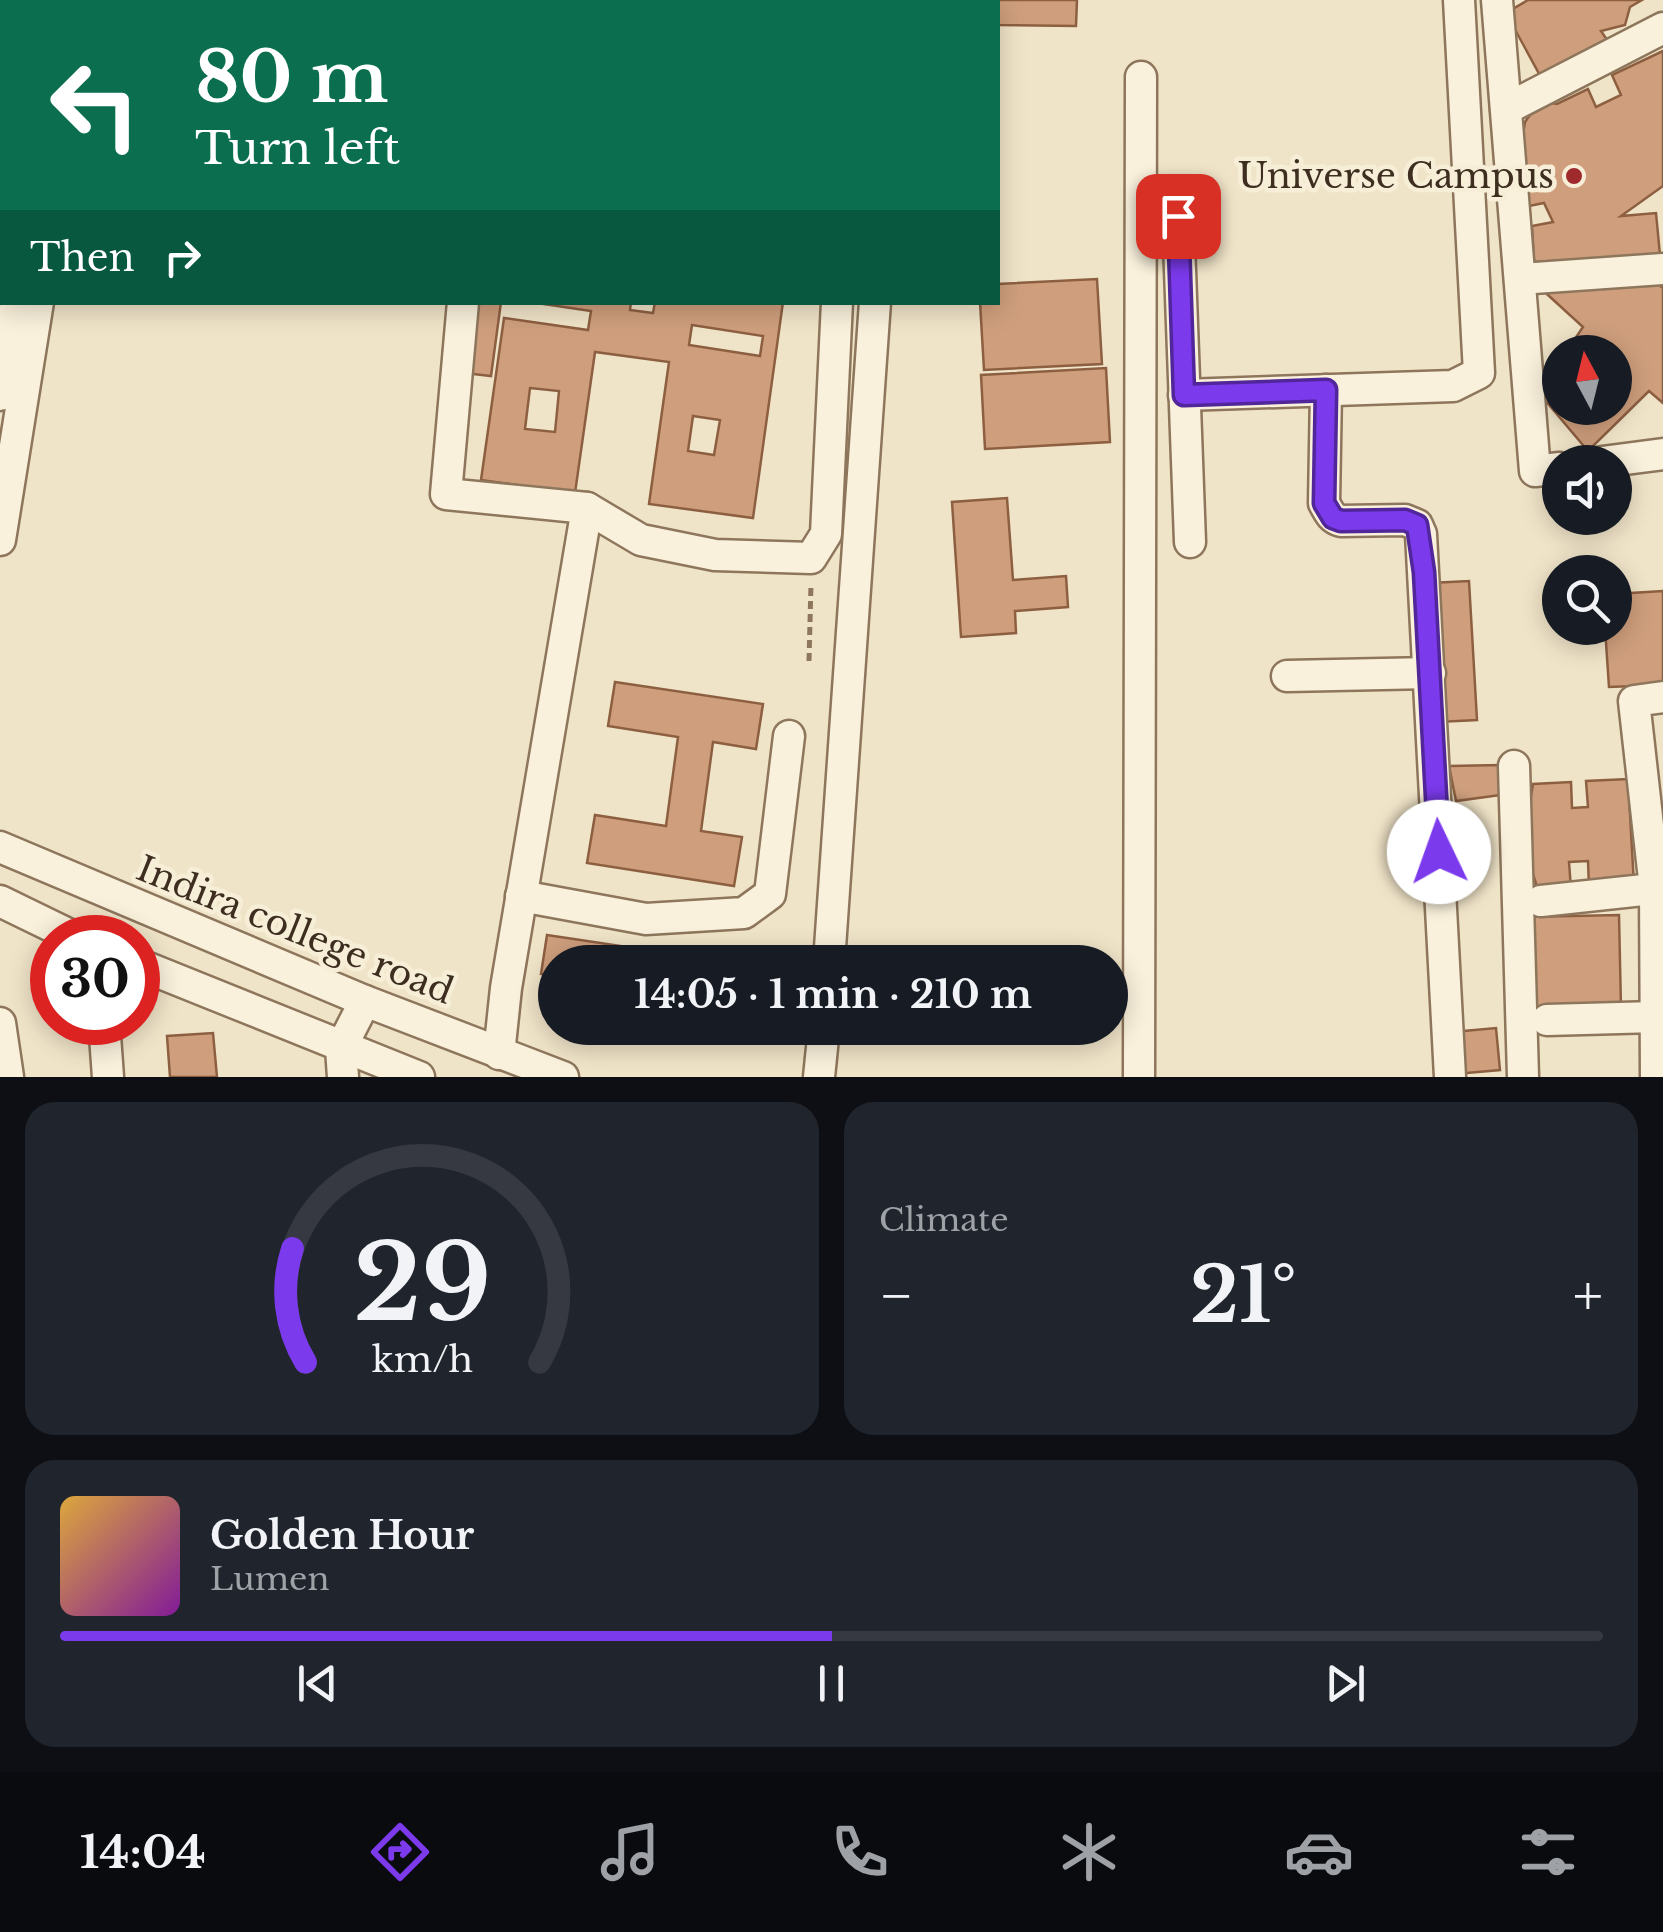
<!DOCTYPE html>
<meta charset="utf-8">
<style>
:root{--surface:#171b24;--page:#20242c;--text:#f1f3f6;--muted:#9ea1a6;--line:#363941;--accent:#7c3aed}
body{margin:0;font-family:"Libre Baskerville",serif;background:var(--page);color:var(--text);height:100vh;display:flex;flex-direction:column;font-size:38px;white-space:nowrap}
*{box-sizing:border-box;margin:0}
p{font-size:32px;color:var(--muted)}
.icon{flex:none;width:55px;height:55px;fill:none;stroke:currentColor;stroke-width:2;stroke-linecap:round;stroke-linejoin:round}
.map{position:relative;height:1077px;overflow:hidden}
.details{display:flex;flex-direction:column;gap:25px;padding:25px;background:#0d0f14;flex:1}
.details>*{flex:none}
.top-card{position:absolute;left:0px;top:0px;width:1000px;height:305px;box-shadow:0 5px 25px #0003;background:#0b6e4f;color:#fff;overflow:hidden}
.needle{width:65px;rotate:353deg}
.fabs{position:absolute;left:1542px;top:335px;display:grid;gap:20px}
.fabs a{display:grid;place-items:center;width:90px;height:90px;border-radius:50%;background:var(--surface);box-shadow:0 5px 25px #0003;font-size:50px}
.speed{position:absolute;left:30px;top:915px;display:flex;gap:20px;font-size:50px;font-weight:700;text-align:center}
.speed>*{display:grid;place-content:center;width:130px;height:130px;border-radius:50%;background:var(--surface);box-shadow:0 5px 25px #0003;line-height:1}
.speed .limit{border:15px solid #d22;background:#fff;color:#111}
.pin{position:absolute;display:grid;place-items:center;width:85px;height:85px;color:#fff;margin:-42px;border-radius:20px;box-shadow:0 5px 15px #0006}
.me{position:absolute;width:110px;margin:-55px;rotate:357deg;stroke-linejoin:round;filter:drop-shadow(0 0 8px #0008)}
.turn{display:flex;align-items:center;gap:35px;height:210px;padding:0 30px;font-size:45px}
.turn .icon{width:130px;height:130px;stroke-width:2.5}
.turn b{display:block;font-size:70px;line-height:85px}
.then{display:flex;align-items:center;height:95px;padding:0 30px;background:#0003;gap:20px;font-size:38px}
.big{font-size:75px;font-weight:700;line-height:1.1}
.details .tile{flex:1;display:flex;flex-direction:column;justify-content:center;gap:15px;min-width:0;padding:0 35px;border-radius:30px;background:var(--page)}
.details .dial{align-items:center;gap:0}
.dial svg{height:260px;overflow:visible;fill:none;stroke:var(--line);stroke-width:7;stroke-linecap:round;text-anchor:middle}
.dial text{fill:var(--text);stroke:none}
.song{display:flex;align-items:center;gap:30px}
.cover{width:120px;height:120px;border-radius:15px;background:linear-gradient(135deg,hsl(40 70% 55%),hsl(290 70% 35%))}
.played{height:10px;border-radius:5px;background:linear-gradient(90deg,var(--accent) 50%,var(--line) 50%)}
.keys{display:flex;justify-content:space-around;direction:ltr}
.heat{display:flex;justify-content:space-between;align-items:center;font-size:55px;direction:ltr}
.details .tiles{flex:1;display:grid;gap:25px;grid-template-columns:1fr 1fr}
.tile:last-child{grid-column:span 2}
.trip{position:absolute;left:538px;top:945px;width:590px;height:100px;border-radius:50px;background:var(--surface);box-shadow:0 5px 25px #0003;font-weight:700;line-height:100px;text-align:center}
.tabs{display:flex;height:160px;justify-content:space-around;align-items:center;background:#090b0e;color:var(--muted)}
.tabs .icon{width:70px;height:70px}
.tabs .current{color:var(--accent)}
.tabs b{font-size:45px;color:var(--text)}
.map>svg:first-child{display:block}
.building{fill:#cf9f7d;stroke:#8d5f41;stroke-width:2.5;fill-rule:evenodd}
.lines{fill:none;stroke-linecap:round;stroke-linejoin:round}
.minor-casing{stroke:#8d765c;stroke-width:35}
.path{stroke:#8d765c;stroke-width:5;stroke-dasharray:8 5;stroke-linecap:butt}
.minor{stroke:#faf1dc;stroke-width:30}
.route-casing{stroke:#51269a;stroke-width:25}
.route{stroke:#7c3aed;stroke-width:18}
.poi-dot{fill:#9e2a2b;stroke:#f7eed8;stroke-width:4}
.labels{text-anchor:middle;stroke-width:9;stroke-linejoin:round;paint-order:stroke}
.poi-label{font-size:35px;fill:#3d2e20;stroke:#f7eed8;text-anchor:end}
.street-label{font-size:35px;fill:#3d2e20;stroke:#f7eed8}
</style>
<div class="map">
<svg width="1663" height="1077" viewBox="0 0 1663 1077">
<rect width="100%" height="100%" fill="#f0e4c8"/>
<g class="building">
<polygon points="995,0 1077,0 1076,26 998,25"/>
<polygon points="1528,0 1642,0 1630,7 1625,25 1601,31 1610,44 1543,81 1506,13"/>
<polygon points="1663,51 1663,186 1621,216 1656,213 1660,255 1534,262 1532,226 1553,222 1544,203 1529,206 1522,141 1525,122 1534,109 1545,102 1557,104 1588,89 1596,107 1621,95 1612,75"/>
<polygon points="1097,279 1102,364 984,370 980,302 998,302 998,284"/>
<polygon points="1653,280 1663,288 1663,403 1649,391 1588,451 1538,392 1560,360 1560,408 1615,408 1615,352 1566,352 1583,327 1537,285"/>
<polygon points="473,302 501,302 491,376 464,373"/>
<path d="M530 302H631L630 310 653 313 655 302H783L753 518 649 504 669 362 595 352 575 493 481 480 504 318 588 330 591 311ZM692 325 763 336 760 356 689 345ZM530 388 559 391 555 432 525 429ZM693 416 720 420 714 455 688 451Z"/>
<polygon points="1106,368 1110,442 985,449 981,375"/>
<polygon points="1007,498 1013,580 1066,576 1068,607 1015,611 1016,633 961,637 952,502"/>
<polygon points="1469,581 1477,720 1438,722 1430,583"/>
<polygon points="1663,591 1663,685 1609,687 1605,628 1615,628 1615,594"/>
<polygon points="615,682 763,704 756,749 713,742 701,831 742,837 734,886 587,863 595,815 666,826 678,737 608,726"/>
<polygon points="1502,765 1508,794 1456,801 1449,766"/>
<polygon points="1628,779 1634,885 1589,888 1588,861 1569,862 1571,889 1538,890 1523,843 1533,784 1571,782 1572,808 1588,807 1586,781"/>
<polygon points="1619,915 1621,1008 1527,1010 1525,917"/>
<polygon points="547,935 634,948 631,962 555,962 555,976 541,974"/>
<polygon points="1496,1028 1500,1070 1456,1074 1453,1032"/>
<polygon points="213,1033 217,1077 170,1077 167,1036"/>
</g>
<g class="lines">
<g class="minor-casing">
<g id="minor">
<polyline points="1497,0 1535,471 1560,468"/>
<polyline points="882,2 882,0"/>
<polyline points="1506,109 1663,28"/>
<polyline points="0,170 2,170"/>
<polyline points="0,195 2,195"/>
<polyline points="1178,216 1190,542"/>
<polyline points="1520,279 1663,269"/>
<polyline points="463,302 446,494 587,508 641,540 715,555 811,558 826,534 837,302"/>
<path d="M1326 390 1324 503C1329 512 1331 518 1341 521L1405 520 1417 525 1421 534 1450 1077"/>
<polyline points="0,395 16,302"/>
<polyline points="1184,395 1453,386 1479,373 1459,0"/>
<polyline points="1602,462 1663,454"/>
<polyline points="0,540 38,302"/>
<polyline points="1287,676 1430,673"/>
<polyline points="1514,766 1523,1077"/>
<polyline points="0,847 365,1001 563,1077"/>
<polyline points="521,896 646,919 744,913 770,894 789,736"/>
<polyline points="0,901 76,938"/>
<polyline points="1541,901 1663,888"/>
<polyline points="829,962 875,302"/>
<polyline points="138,964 419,1077"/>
<polyline points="1547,1020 1656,1017"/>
<polyline points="104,1022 108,1077"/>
<polyline points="0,1023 8,1077"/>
<polyline points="499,1054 506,988 587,508"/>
<polyline points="343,1077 341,1048 365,1001"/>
<polyline points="819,1077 824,1028"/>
<polyline points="1139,1077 1141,77"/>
<polyline points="1656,1077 1655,888 1634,701 1663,697"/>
</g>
</g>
<polyline class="path" points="809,661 811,584"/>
<use href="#minor" class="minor"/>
</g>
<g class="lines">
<g class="route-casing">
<polyline id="route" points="1178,216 1184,395 1326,390 1324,503 1333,518 1341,521 1405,520 1417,525 1424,572 1439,852"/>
</g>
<use href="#route" class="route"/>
</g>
<circle class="poi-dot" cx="1574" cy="176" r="10"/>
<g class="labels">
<g class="poi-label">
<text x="1554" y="188">Universe Campus</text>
</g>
<g class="street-label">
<text transform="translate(295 930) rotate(22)" y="12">Indira college road</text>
</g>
</g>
</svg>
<div class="fabs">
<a><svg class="needle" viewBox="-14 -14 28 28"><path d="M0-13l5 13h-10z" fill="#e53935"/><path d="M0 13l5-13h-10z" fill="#9ea1a6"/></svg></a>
<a><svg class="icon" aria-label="sound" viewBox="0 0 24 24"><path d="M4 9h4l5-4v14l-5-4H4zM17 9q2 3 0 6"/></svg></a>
<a><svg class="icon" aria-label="search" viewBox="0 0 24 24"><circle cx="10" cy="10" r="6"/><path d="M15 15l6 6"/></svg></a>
</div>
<div class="speed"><div class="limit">30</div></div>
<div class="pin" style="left:1178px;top:216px;background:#d93025"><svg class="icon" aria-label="arrive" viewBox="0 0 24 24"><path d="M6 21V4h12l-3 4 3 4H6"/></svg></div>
<svg class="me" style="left:1439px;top:852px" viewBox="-20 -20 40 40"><circle r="19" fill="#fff"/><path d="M0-13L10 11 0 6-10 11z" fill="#7c3aed"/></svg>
<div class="trip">14:05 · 1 min · 210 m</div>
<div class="top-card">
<div class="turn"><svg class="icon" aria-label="left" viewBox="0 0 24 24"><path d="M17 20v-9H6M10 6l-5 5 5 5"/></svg><div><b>80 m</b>Turn left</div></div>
<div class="then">Then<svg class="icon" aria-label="right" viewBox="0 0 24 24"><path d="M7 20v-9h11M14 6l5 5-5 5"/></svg></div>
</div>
</div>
<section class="details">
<div class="tiles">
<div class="tile dial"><svg viewBox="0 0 100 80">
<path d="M14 69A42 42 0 1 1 86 69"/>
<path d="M14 69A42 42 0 0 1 10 34" stroke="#7c3aed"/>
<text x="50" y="56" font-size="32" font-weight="700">29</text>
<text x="50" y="72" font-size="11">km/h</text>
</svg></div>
<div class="tile"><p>Climate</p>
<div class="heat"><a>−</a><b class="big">21°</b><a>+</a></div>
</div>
<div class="tile">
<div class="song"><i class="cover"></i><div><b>Golden Hour</b><p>Lumen</p></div></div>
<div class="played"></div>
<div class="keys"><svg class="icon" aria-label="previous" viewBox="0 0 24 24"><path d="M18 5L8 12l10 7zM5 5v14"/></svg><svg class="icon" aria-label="pause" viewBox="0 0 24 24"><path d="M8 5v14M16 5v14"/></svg><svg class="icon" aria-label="next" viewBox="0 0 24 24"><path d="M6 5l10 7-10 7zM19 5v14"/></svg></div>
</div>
</div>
</section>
<nav class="tabs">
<b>14:04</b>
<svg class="icon current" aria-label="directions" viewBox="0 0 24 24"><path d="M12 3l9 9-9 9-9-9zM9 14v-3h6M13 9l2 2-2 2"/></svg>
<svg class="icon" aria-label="music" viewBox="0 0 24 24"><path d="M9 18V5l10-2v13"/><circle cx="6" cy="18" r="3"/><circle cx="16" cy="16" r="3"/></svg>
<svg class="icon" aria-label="phone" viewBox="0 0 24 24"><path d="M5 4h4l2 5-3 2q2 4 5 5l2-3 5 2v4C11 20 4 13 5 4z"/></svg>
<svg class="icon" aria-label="climate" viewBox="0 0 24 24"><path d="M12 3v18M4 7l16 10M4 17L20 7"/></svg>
<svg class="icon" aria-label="car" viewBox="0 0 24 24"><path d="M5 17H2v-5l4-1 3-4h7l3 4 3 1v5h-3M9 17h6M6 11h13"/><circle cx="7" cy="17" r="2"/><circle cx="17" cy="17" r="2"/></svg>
<svg class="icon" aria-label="filters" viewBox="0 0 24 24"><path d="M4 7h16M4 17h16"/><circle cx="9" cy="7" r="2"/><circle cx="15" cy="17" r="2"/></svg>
</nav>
